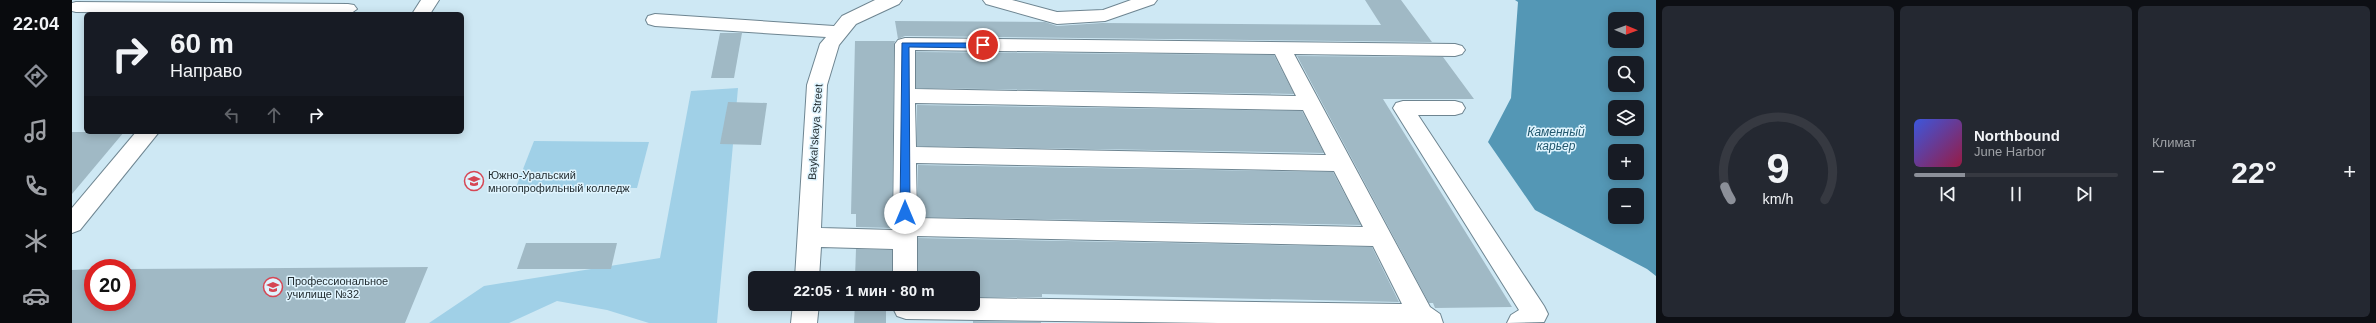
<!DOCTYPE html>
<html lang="ru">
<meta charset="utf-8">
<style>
:root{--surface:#171b24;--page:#242831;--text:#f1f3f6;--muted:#9ea1a6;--line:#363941;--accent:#8c9099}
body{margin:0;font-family:Helvetica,sans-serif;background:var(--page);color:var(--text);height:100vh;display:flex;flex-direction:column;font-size:15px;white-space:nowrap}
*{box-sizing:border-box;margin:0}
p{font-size:13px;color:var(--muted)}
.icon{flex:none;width:22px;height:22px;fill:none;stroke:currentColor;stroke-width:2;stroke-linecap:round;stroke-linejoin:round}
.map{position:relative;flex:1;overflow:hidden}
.sheet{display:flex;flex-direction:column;gap:6px;padding:6px;background:#0d0f14;width:720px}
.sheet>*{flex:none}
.guide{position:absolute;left:12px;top:12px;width:380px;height:122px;border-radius:6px;box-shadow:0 2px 10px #0003;background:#171b24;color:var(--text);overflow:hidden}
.needle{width:26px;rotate:91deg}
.buttons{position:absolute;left:1536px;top:12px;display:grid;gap:8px}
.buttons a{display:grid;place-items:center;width:36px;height:36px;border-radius:6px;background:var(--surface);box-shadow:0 2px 10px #0003;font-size:20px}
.speed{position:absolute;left:12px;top:259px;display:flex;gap:8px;font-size:20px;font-weight:700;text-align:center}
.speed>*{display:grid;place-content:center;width:52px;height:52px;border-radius:50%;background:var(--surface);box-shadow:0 2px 10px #0003;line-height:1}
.speed .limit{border:6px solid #d22;background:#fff;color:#111}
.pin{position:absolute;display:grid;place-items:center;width:34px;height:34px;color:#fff;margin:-17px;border:2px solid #fff;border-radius:50%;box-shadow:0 1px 4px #0007}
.me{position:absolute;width:44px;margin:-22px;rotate:0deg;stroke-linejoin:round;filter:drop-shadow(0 0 3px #0008)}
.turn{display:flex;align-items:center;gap:14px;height:84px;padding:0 20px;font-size:18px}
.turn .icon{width:52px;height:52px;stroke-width:2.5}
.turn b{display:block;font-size:28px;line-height:34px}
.lanes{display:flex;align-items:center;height:38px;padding:0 20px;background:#0003;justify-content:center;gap:20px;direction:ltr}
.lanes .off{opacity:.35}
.big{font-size:30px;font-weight:700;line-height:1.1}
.sheet .widget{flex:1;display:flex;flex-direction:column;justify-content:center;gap:6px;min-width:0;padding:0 14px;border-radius:6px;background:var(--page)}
.sheet .dial{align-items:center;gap:0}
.dial svg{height:104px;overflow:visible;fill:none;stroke:var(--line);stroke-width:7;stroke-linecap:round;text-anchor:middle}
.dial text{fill:var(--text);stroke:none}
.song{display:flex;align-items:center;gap:12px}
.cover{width:48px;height:48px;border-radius:6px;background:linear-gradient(135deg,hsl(230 70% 55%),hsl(340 70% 35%))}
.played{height:4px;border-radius:2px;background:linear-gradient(90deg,var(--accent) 25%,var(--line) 25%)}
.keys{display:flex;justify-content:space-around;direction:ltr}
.heat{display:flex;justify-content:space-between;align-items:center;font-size:22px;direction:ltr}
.sheet .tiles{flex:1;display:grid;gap:6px;grid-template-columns:repeat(3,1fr)}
.trip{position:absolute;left:676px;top:271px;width:232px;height:40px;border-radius:6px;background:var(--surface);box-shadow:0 2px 10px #0003;font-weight:700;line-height:40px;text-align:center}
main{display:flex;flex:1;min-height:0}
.tabs{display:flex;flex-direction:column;width:72px;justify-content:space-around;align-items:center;background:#090b0e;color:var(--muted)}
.tabs .icon{width:28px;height:28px}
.tabs .selected{color:var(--accent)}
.tabs b{font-size:18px;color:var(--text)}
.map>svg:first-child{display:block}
.green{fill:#a0d0e7}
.water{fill:#5497b5;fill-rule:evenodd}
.building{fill:#a0b9c5}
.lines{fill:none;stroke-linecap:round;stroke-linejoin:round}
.minor-casing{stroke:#6e8591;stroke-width:2}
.minor{fill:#fff;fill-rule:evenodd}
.route{fill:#1a73e8;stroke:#114b97}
.labels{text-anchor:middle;stroke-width:3;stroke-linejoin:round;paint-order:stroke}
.street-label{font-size:11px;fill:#232d31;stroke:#dff4fe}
.poi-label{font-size:11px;fill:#232d31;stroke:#dff4fe;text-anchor:start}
.water-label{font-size:12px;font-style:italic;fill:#22586e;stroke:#dff4fe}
</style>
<main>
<nav class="tabs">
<b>22:04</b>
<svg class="icon selected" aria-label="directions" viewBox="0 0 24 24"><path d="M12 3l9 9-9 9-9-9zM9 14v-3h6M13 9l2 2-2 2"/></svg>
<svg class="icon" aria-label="music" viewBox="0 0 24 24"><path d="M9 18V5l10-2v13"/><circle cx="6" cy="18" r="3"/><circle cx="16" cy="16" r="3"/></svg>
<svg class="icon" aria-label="phone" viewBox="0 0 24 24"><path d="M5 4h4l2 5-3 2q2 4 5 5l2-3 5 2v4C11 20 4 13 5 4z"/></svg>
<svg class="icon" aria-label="climate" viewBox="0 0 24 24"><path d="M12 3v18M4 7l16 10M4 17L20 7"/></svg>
<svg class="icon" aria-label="car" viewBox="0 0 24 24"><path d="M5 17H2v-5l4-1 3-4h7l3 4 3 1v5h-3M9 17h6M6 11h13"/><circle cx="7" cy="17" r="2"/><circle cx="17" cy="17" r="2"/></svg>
</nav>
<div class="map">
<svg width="1584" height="323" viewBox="0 0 1584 323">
<rect width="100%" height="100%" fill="#cee8f4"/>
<g class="green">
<polygon points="666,88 645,323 577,323 535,310 485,301 437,323 357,323 412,286 588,258 619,91"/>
<polygon points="462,141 577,142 565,188 444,187"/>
</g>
<path class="water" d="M1443 0H1584V276L1575 269 1463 210 1416 142 1439 98 1446 2ZM1543 19H1565V41H1543ZM1543 63H1565V85H1543ZM1543 107H1565V129H1543ZM1543 151H1565V173H1543ZM1543 195H1565V217H1543Z"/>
<g class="building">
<polygon points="1293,0 1329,0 1360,42 833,36 826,39 823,21 973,22 985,26 1030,23 1309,25"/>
<polygon points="648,33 670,33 662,78 639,78"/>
<polygon points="783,41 823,41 822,44 820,228 784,227 784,214 779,214"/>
<polygon points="844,52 1202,55 1222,94 844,88"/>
<polygon points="1225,56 1371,57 1402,99 1311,99 1440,307 1363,308 1361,303 1357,303"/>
<polygon points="656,102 695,103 689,145 648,144"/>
<polygon points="845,105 1230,111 1252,153 845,146"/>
<polygon points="0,132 52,132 0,194"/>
<polygon points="846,165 1261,172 1289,225 846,217"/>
<polygon points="846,238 1300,247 1327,302 970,294 970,297 901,297 901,278 846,278"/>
<polygon points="454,243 545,243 539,269 445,269"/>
<polygon points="784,249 820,250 820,278 783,278"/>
<polygon points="356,267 333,323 0,323 0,270 21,269 21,302 55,302 55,269"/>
<polygon points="783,304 814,304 814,323 782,323"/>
<polygon points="901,321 969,322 969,323 901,323"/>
</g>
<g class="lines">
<g class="minor-casing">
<g id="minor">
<polygon points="349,0 367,0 358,14 340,14"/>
<path d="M803 0H830L827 4 784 24 767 45 755 85 749 228 821 230 823 44 826 40 833 38 1383 44 1390 46 1393 50 1390 54 1383 56 1222 54 1358 307 1368 314 1371 323H1146L834 319 825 316 821 308 823 304H901V298L1330 304 1301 246 845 236V278H821V249L749 247 747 278H723L735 85 748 44 754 37 583 26 576 24 574 20 576 16 583 14 762 26 770 16ZM843 50 1203 54 1224 96 843 89ZM843 103 1231 110 1254 155 844 147ZM844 163 1262 171 1291 227 845 218Z"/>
<polygon points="911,0 940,0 985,12 1031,10 1059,0 1085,0 1082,4 1033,21 985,24 914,4"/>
<polygon points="4,2 276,4 282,5 285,9 278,14 4,12 0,11 0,3"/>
<polygon points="1331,101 1383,101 1390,103 1393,108 1390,113 1383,115 1346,115 1472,306 1476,314 1472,322 1435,323 1439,315 1447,310 1321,108 1324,103"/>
<polygon points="64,132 87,132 8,230 0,233 0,208"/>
<polygon points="721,304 747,304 745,323 719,323"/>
</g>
</g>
<use href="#minor" class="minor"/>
</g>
<polygon class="route" points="830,43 911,43 915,45 911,48 837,47 838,213 833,216 828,213"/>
<defs>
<g id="university-ring" transform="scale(1)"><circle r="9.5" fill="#dff4fe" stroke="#d64654" stroke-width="1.5"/><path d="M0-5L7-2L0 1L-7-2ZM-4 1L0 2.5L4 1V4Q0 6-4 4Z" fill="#d64654"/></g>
</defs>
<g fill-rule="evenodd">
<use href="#university-ring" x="402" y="181"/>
<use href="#university-ring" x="201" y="287"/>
</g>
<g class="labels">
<g class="street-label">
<text transform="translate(743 132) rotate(-86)" y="4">Baykal'skaya Street</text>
</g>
<g class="poi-label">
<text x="416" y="179">Южно-Уральский<tspan x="416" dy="13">многопрофильный колледж</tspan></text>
<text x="215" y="285">Профессиональное<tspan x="215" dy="13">училище №32</tspan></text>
</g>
<g class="water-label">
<text x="1484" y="136">Каменный<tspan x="1484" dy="14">карьер</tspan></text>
</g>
</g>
</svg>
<div class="buttons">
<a><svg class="needle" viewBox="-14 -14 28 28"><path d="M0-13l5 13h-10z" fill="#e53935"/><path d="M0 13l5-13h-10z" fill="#9ea1a6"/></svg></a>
<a><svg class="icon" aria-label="search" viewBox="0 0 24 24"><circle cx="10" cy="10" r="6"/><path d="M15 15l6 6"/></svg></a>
<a><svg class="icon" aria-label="layers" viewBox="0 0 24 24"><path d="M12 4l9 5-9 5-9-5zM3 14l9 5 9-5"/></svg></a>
<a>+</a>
<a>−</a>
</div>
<div class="speed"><div class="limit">20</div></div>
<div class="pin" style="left:911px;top:45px;background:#d93025"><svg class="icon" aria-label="arrive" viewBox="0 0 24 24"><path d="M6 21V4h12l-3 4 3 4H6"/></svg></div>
<svg class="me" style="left:833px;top:213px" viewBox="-20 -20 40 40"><circle r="19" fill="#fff"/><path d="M0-13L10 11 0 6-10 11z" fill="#1a73e8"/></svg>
<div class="trip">22:05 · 1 мин · 80 m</div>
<div class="guide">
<div class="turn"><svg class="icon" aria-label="right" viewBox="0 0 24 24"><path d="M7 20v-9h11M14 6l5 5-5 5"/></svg><div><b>60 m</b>Направо</div></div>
<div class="lanes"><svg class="icon off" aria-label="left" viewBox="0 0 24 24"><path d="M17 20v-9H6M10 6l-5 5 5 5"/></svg><svg class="icon off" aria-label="ahead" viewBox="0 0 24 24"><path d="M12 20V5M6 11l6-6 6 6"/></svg><svg class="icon" aria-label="right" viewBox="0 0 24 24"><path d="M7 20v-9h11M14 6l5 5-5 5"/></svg></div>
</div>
</div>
<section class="sheet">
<div class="tiles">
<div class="widget dial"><svg viewBox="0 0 100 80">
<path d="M14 69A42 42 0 1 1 86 69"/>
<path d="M14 69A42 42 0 0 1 9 59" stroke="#8c9099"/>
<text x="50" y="56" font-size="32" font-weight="700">9</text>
<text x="50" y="72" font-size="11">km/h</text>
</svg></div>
<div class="widget">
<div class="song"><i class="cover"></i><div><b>Northbound</b><p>June Harbor</p></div></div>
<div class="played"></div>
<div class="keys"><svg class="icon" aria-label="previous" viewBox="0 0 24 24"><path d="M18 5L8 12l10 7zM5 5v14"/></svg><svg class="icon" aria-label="pause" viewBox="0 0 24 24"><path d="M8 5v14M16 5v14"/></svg><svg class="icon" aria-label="next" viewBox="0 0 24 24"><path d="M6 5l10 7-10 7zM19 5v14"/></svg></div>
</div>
<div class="widget"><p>Климат</p>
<div class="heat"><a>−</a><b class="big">22°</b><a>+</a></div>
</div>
</div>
</section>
</main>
